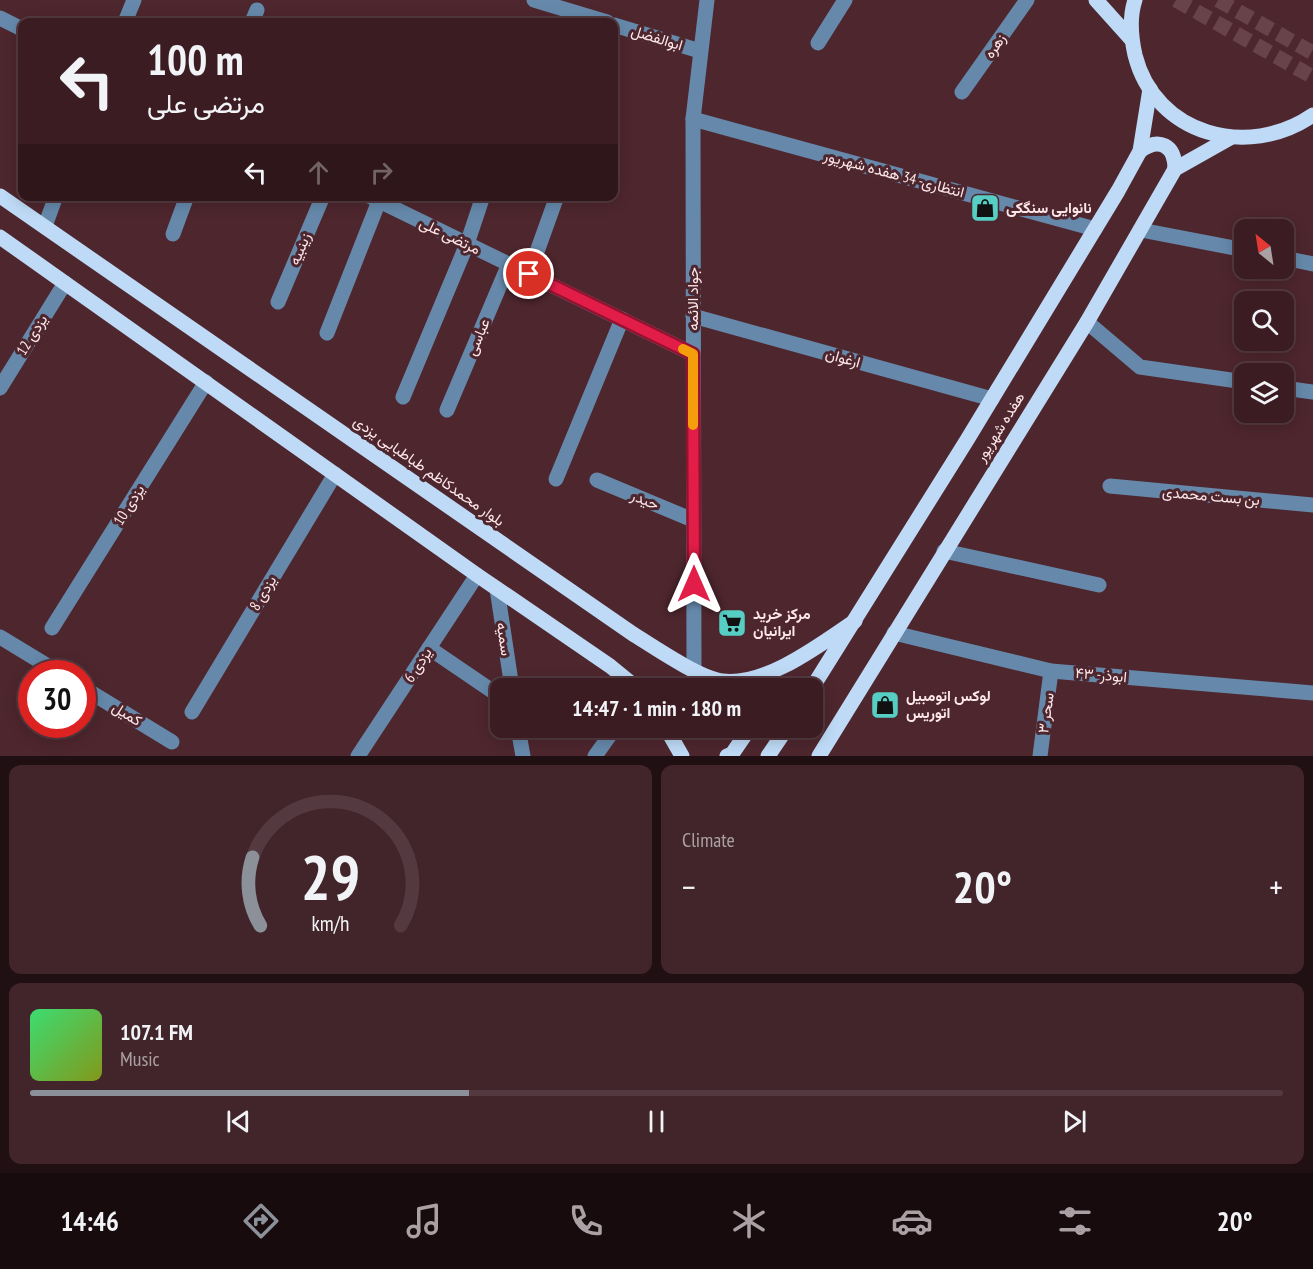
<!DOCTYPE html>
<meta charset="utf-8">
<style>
:root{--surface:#3a1c22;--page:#41252a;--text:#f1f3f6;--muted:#aba1a5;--line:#543a40;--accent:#8c9099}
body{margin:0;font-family:"PT Sans Narrow",Vazirmatn,sans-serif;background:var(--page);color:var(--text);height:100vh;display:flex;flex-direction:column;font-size:22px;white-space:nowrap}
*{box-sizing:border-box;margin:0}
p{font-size:20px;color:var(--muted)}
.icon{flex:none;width:33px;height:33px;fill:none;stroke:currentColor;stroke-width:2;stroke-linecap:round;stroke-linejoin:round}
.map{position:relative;height:756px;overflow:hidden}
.drawer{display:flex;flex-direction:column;gap:9px;padding:9px;background:#200f13;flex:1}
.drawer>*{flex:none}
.banner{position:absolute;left:18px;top:18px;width:600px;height:183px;border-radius:12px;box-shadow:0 3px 15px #0003,0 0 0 2px var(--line);background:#3a1c22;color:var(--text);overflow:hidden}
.needle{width:39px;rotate:330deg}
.fabs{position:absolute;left:1234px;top:219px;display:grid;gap:12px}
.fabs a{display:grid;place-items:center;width:60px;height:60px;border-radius:12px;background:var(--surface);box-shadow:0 3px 15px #0003,0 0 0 2px var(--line);font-size:30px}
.speed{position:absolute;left:18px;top:660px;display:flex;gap:12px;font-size:30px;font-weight:700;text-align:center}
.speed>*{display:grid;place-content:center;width:78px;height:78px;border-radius:50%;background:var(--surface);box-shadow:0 3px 15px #0003,0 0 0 2px var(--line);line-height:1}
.speed .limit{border:9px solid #d22;background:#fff;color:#111}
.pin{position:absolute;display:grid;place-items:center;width:51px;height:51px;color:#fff;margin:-26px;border:3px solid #fff;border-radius:50%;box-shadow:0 2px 6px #0007}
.me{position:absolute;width:66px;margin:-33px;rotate:0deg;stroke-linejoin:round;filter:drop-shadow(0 0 4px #0008)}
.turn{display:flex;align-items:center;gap:21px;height:126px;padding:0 30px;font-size:27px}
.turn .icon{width:78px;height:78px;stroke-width:2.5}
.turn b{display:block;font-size:42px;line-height:51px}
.lanes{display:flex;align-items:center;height:57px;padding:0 30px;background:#0003;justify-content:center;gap:30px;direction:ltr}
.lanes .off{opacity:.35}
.big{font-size:45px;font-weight:700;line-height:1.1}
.drawer .tile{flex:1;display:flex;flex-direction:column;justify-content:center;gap:9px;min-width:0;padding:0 21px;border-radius:12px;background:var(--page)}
.drawer .dial{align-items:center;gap:0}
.dial svg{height:156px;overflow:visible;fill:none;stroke:var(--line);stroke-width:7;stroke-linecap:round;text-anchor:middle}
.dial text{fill:var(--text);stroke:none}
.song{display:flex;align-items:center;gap:18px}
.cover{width:72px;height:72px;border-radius:9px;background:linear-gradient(135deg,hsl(140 70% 55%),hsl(70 70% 35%))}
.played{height:6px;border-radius:3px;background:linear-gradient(90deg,var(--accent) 35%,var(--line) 35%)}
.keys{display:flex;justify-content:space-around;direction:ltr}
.heat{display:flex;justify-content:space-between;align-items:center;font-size:33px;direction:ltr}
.drawer .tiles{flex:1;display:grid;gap:9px;grid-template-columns:1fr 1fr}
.tile:last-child{grid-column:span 2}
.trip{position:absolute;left:490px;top:678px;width:333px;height:60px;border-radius:12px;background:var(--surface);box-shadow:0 3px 15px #0003,0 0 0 2px var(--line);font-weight:700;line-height:60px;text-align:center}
.menu{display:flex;height:96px;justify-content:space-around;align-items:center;background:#170b0e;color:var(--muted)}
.menu .icon{width:42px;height:42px}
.menu .selected{color:var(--accent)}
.menu b{font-size:27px;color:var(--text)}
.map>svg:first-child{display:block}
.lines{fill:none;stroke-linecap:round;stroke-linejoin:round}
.major-tunnel{stroke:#68434a;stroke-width:15;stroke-dasharray:15 8;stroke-linecap:butt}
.minor{stroke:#6689ab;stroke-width:15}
.major{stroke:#bedaf6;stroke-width:15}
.route-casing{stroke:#92132f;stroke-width:15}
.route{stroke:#e11d48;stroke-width:10}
.slow{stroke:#f59e0b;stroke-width:10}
.labels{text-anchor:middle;stroke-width:6;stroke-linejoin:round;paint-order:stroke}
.street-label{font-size:15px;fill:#fde7ea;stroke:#4e262e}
.poi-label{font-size:15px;font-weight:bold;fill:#fde7ea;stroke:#4e262e;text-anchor:start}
</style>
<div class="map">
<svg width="1313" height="756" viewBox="0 0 1313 756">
<rect width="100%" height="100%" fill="#4e262e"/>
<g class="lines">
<g class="major-tunnel">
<polyline points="1176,0 1313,77"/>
<polyline points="1218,0 1313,53"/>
</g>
<g class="minor">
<polyline points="534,0 607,22"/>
<polyline points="0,18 22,29"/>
<polyline points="125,22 134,0"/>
<polyline points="252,22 257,10"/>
<polyline points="614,25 700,51"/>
<polyline points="818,43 845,0"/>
<polyline points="962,92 1027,0"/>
<polyline points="693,119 1095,229"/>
<polyline points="369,196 693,354"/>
<polyline points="45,226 56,196"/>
<polyline points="1141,230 1245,250"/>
<polyline points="173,234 187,196"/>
<polyline points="1284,258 1313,264"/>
<polyline points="529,274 557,196"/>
<polyline points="278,302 323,196"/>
<polyline points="693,316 992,399"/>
<polyline points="1087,322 1140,367 1245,382"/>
<polyline points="327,333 381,196"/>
<polyline points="0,388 65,283"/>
<polyline points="1284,388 1313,392"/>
<polyline points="403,397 467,244 483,196"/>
<polyline points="447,410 509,264"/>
<polyline points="556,479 622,319"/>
<polyline points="597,480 693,520"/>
<polyline points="1110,486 1313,505"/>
<polyline points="944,551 1099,585"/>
<polyline points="497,589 512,688"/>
<polyline points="52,628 206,382"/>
<polyline points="894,633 1051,671 1313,693"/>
<polyline points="0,637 61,674"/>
<polyline points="429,648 501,697"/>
<polyline points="694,670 693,119 707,0"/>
<polyline points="82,687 172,742"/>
<polyline points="192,712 335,474"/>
<polyline points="518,728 523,756"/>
<polyline points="358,756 477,575"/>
<polyline points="595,756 615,728"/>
<polyline points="1040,756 1051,671"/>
</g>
<g class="major">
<polyline points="1096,0 1131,39"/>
<path d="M1135 0C1129 18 1131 37 1135 55 1155 135 1248 160 1313 115"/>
<path d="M1140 151C1159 137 1175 145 1175 169"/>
<path d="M0 196 633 634C654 647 699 678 722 681 765 687 821 644 855 621"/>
<polyline points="0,237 477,575 610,666 637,688"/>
<polyline points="812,688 967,440 1118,191 1140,151 1150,89"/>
<polyline points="666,728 682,756"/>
<polyline points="727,756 732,754 745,735 744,728"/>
<polyline points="768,756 787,728"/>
<polyline points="819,756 1087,322 1175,169 1230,138"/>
</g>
</g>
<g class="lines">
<g class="route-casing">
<polyline id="route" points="529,274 693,354 694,584"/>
</g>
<use href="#route" class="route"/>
<polyline class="slow" points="683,349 693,354 693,425"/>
</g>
<defs>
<g id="shop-square" transform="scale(1.5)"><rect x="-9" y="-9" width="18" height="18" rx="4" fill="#56cec4" stroke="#4e262e"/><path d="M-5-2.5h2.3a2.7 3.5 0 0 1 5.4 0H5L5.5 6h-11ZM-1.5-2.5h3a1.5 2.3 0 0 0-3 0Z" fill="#111"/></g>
<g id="supermarket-square" transform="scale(1.5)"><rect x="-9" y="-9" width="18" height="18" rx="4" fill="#56cec4" stroke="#4e262e"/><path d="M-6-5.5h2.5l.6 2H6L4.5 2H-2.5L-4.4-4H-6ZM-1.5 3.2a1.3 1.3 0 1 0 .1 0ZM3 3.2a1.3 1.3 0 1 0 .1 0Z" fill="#111"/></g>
</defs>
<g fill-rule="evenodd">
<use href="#shop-square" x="985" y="208"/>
<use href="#supermarket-square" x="732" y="623"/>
<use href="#shop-square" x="885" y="705"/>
</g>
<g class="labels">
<g class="street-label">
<text transform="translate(657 38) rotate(17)" y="5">ابوالفضل</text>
<text transform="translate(995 46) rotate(-55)" y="5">زهره</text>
<text transform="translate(894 174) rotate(15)" y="5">انتظاری- 34 هفده شهریور</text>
<text transform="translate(450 236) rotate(26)" y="5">مرتضی علی</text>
<text transform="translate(300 249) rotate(-67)" y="5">زینبیه</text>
<text transform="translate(693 299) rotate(-90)" y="5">جواد الائمه</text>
<text transform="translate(32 335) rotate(-58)" y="5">یزدی 12</text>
<text transform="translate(478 337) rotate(-67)" y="5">عباسی</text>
<text transform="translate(843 358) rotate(16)" y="5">ارغوان</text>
<text transform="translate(1000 427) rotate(-58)" y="5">هفده شهریور</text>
<text transform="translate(429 471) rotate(35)" y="5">بلوار محمدکاظم طباطبایی یزدی</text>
<text transform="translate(1211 496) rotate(5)" y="5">بن بست محمدی</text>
<text transform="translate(645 500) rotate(22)" y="5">حیدر</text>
<text transform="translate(129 505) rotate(-58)" y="5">یزدی 10</text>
<text transform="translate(263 593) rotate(-59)" y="5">یزدی 8</text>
<text transform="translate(504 639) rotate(81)" y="5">سمیه</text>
<text transform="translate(418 665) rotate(-57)" y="5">یزدی 6</text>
<text transform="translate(1101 675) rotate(5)" y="5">ابوذر- ۴۳</text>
<text transform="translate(1046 713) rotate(-82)" y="5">سحر ۳</text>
<text transform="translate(127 714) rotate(32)" y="5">کمیل</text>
</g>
<g class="poi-label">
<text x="1006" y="213">نانوایی سنگکی</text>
<text x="753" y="619">مرکز خرید<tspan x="753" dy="17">ایرانیان</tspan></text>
<text x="906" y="701">لوکس اتومبیل<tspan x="906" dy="17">اتوریس</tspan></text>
</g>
</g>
</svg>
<div class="fabs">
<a><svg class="needle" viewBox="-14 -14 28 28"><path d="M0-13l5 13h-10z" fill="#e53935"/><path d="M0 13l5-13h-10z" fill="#aba1a5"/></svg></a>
<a><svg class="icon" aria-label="search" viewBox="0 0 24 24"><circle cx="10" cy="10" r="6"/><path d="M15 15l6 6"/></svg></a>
<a><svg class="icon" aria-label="layers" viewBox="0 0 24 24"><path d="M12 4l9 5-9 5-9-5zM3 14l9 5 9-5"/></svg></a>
</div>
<div class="speed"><div class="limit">30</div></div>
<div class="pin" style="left:529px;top:274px;background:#d93025"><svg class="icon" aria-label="arrive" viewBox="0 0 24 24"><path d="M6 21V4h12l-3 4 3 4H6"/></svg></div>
<svg class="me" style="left:694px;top:584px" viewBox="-20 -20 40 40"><path d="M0-17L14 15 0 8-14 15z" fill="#e11d48" stroke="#fff" stroke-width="4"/></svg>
<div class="trip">14:47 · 1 min · 180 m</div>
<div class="banner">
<div class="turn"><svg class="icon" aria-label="left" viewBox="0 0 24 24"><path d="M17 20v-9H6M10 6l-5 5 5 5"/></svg><div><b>100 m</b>مرتضی علی</div></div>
<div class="lanes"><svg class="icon" aria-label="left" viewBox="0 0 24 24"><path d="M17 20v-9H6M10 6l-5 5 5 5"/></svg><svg class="icon off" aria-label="ahead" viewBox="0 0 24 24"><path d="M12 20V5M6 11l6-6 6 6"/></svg><svg class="icon off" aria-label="right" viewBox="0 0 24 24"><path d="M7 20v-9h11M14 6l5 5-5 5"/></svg></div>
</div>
</div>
<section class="drawer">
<div class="tiles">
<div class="tile dial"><svg viewBox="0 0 100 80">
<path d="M14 69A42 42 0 1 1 86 69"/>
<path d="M14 69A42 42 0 0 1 10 34" stroke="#8c9099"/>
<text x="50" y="56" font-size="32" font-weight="700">29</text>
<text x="50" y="72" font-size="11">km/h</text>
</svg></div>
<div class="tile"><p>Climate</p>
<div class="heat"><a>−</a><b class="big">20°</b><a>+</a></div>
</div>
<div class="tile">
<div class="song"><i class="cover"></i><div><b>107.1 FM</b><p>Music</p></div></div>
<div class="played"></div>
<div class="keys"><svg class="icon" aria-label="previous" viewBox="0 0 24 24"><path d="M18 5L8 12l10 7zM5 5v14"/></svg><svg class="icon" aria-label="pause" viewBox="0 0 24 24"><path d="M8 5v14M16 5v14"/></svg><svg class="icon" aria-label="next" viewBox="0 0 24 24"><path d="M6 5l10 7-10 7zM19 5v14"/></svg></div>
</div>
</div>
</section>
<nav class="menu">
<b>14:46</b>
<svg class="icon selected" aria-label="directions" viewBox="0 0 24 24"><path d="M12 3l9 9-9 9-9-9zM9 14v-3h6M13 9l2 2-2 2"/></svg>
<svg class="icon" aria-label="music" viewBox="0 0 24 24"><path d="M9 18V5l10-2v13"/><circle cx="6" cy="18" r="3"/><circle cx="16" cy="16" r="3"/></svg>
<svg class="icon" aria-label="phone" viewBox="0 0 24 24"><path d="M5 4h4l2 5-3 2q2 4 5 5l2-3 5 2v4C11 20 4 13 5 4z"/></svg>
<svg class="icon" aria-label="climate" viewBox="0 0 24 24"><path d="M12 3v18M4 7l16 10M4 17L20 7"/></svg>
<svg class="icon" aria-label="car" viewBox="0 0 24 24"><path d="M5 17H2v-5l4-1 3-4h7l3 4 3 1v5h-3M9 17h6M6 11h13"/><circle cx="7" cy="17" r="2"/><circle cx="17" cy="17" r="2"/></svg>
<svg class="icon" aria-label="filters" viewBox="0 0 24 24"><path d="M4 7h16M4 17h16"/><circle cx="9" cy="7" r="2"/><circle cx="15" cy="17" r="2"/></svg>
<b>20°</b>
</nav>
